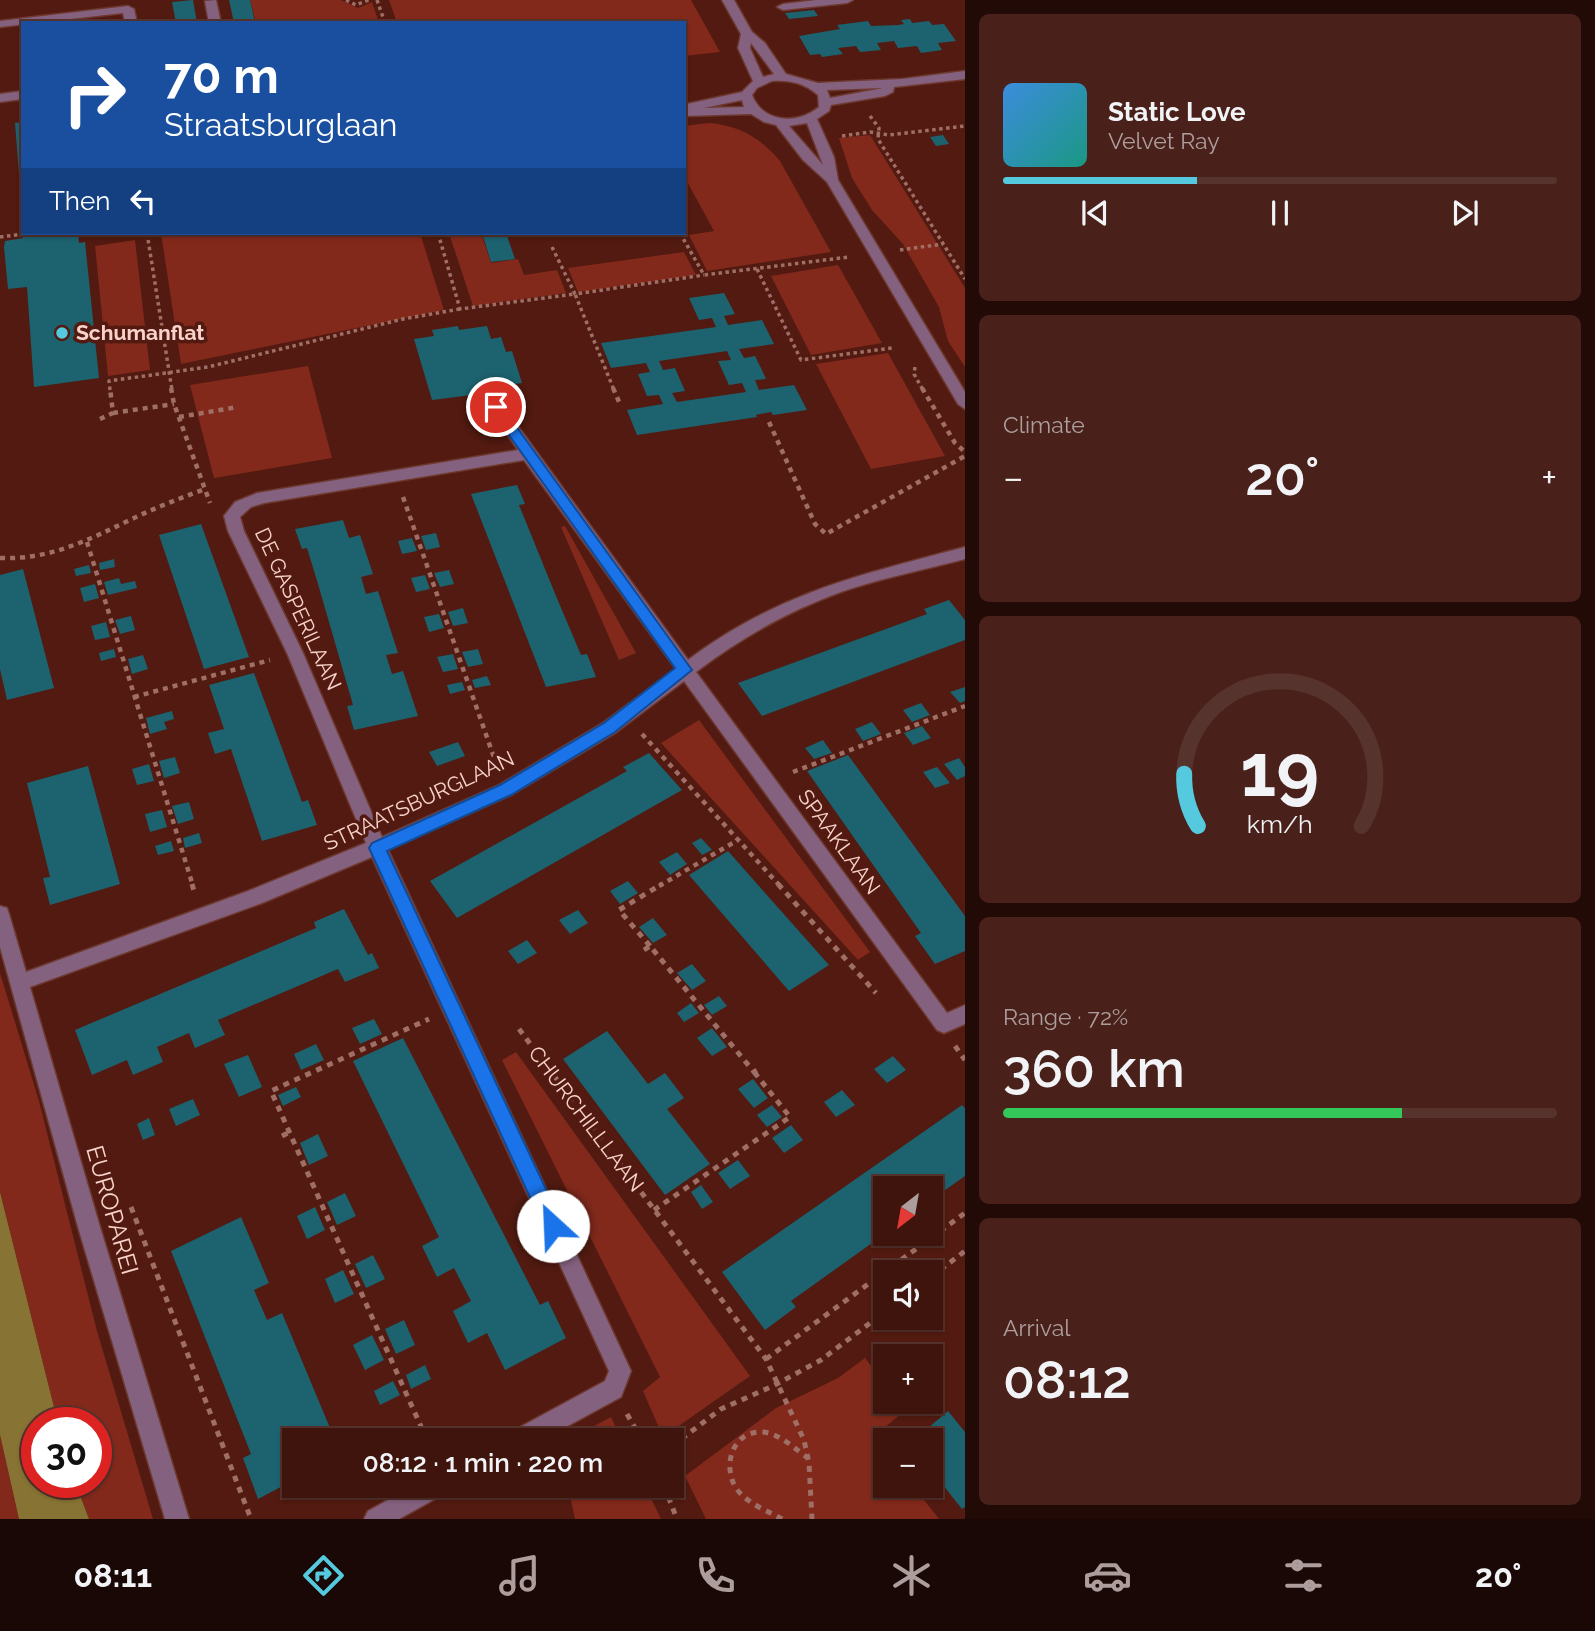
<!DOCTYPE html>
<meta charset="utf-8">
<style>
:root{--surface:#3e140c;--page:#49211a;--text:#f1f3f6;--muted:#ad9e9d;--line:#57332d;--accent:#55cadf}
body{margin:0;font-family:Raleway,sans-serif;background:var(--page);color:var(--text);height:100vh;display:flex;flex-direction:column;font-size:26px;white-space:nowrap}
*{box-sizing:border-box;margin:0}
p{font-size:23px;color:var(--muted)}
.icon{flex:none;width:38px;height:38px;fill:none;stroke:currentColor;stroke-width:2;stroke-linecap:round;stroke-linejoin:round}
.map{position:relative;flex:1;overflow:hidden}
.details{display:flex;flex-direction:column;gap:14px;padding:14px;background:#220b07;width:630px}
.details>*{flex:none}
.guide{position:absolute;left:21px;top:21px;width:665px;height:214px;border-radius:0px;box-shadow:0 2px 5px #0004,0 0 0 2px var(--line);background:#1a4fa0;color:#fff;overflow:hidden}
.needle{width:46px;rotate:211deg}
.buttons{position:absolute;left:873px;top:1176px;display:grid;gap:14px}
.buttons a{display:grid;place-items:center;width:70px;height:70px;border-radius:0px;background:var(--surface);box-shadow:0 2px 5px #0004,0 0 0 2px var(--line);font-size:35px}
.speed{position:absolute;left:21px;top:1407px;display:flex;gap:14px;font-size:35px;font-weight:700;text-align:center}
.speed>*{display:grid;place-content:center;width:91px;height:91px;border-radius:50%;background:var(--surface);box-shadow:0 2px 5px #0004,0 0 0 2px var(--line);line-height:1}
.speed .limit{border:10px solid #d22;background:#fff;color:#111}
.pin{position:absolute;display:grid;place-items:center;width:60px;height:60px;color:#fff;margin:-30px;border:4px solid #fff;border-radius:50%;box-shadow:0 2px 7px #0007}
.me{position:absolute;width:77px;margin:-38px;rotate:335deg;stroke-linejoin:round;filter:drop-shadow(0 0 5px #0008)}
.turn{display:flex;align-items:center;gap:24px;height:147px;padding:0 28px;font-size:32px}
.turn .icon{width:91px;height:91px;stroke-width:2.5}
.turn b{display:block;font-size:49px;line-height:60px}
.then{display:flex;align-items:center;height:66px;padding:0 28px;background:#0003;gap:14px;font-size:26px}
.big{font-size:52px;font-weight:600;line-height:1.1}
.details .tile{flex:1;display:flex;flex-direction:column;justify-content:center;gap:10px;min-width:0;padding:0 24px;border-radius:10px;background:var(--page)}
.details .dial{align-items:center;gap:0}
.dial svg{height:182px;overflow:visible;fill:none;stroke:var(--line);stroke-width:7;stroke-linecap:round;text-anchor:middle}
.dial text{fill:var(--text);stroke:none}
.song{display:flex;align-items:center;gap:21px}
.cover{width:84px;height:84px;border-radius:10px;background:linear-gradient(135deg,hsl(210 70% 55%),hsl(170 70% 35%))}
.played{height:7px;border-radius:4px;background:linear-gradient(90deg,var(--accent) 35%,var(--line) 35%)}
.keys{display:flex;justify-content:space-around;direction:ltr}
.heat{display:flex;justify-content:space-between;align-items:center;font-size:38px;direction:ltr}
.charge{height:10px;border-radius:5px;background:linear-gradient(90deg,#34c759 72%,var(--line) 0)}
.trip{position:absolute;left:282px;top:1428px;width:402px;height:70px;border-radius:0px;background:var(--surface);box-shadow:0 2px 5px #0004,0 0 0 2px var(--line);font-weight:600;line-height:70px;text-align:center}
.tabs{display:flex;height:112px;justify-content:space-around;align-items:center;background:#190805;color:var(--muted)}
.tabs .icon{width:49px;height:49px}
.tabs .active{color:var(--accent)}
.tabs b{font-size:32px;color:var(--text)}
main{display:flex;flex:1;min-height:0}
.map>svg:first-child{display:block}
.green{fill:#82291b}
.water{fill:#877333}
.building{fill:#1d626f;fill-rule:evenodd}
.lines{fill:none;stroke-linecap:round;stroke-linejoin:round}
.minor-casing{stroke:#6d382e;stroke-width:3}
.path-far2{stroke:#9f6f66;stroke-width:3.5;stroke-dasharray:3.5 3.5;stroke-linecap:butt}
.path-far1{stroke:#9f6f66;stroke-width:4.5;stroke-dasharray:5 5;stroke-linecap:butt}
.path{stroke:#9f6f66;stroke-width:5;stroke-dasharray:6 6;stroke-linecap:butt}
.minor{fill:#856180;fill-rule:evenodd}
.route{fill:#1a73e8;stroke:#114b97;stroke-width:2}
.poi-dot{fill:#55cadf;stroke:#521a10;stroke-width:2.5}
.labels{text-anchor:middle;stroke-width:7;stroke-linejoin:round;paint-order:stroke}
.poi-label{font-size:21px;font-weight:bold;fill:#f8d3cb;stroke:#521a10;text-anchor:start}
.street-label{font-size:21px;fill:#f8d3cb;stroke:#521a10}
.near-street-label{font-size:24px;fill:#f8d3cb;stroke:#521a10}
</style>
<main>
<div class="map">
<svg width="965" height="1519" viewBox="0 0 965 1519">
<rect width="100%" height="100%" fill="#521a10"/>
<g class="green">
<polygon points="250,0 341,0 358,8 372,2 379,23 256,23"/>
<polygon points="389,0 691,0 720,52 684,56 684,23 397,23"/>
<path d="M709 123C738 125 761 138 780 161L831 252 707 271 689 235 714 231 684 176V126Z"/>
<polygon points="870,135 965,288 965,367 948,341 939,307 903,244 872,210 852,178 839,138"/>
<polygon points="161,233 420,233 444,310 181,364"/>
<polygon points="449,233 481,233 491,263 518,259 524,275 557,270 566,293 473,306"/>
<polygon points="135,240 150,370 108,376 95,246"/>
<polygon points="684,252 696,275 578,292 568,268"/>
<polygon points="838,265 882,343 811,355 771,276"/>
<polygon points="888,353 945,456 871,469 816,364"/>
<polygon points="308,366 332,458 214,478 190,385"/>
<polygon points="565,526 636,653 619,660 561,527"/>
<polygon points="699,720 870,952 858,960 661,743"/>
<polygon points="0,973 39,1101 97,1331 153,1519 89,1519 75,1482 96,1482 96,1423 58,1423 0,1192"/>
<polygon points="516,1052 750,1376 663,1437 643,1391 660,1377 502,1060"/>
<polygon points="865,1358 885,1383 886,1402 901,1402 907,1409 874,1436 885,1450 886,1486 913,1486 939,1519 706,1519 685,1476 776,1408 838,1378"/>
<polygon points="611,1417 622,1440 568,1440"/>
<polygon points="0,1435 19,1519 0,1519"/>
<polygon points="568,1486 645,1486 661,1519 575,1519"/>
</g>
<polygon class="water" points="0,1192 58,1423 37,1423 37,1482 75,1482 89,1519 19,1519 0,1435"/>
<g class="building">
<polygon points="193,0 197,23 176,23 172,2"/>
<polygon points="229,0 250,0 255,23 234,23"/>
<polygon points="814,10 818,16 789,19 785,13"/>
<polygon points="910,19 912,23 929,21 932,25 944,24 956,41 938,43 942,50 921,53 917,46 898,48 894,41 877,43 881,50 860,52 856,46 838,48 843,54 822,57 820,54 810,55 799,36 840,29 837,25 868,21 871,26 898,25 904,24 901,20"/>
<polygon points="23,122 23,200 21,200 15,123"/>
<polygon points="943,135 949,144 936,146 930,137"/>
<polygon points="23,233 78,233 79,243 85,242 99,378 34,387 27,287 8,289 4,247 5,241 23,238"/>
<polygon points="482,233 506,233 515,259 491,262"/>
<path d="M724 293 735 314 724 316 728 325 762 320 774 344 739 349 744 358 755 356 761 368 766 379 755 380 759 390 794 385 807 410 773 415 771 412 760 414 756 415 757 417 637 435 627 410 663 404 659 395 647 396 638 374 650 372 646 363 611 368 601 343 716 327 712 318 699 320 689 298ZM727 351 731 360 718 361 729 385 742 383 746 392 677 402 672 393 685 391 675 368 663 370 659 361Z"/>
<polygon points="458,326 459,330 487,326 491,339 501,337 506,352 512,351 522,383 478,389 480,394 432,400 414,339 434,336 432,330"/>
<polygon points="517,485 525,504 519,505 556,596 581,655 587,654 596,677 546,687 471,494"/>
<polygon points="343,520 349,538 360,535 373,574 361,577 366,594 378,591 398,653 386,655 392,674 403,671 418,716 354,730 347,706 353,705 318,584 307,548 302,549 295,529"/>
<polygon points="201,524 249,657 204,669 159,535"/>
<polygon points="436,533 440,547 426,550 421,536"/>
<polygon points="412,538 417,551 402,554 398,541"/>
<polygon points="114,559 115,567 100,570 99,563"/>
<polygon points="89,565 91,573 76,576 74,569"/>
<polygon points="23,569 54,688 7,700 0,669 0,575"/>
<polygon points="449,570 454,584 440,587 434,573"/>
<polygon points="425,575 430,589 416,592 411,578"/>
<polygon points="119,578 121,584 135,581 137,588 108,595 104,582"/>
<polygon points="95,584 99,598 84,602 80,588"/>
<polygon points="949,600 965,620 965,640 762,716 738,683 927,614 924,609"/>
<polygon points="463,608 468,623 453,626 448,612"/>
<polygon points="439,614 444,628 429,632 424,617"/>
<polygon points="131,616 135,630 120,634 115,620"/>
<polygon points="106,622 110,637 95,640 91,626"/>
<polygon points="114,649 116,657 101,661 99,653"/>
<polygon points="478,649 483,664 468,667 462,652"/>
<polygon points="453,654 458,669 443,672 437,657"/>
<polygon points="143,655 148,669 132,674 128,659"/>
<polygon points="254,673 302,802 308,800 317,825 262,841 231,749 215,754 208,733 224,729 209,685"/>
<polygon points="487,676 491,685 475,688 472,680"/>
<polygon points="462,682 465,690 450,694 447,685"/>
<polygon points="965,687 965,701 960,703 950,692"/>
<polygon points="921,703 930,715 912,722 903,710"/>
<polygon points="172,711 174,719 164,722 167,729 150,734 146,718"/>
<polygon points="872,722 881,734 863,741 855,729"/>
<polygon points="922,726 931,738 913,745 904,733"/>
<polygon points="823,740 832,753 814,759 805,748"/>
<polygon points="458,742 465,756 437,766 429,752"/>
<polygon points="649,753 682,790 457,918 430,881 627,771 623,767"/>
<polygon points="848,755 965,916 965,951 935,964 915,936 921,933 807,771"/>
<polygon points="175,757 180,773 164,778 159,761"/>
<polygon points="959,758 965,767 965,776 957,780 944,764"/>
<polygon points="149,764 154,781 137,785 132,769"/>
<polygon points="88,766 120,884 50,905 43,878 50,877 27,783"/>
<polygon points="937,767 950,783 935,788 923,772"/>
<polygon points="189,802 194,819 178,824 172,806"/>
<polygon points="162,810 167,827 150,832 145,814"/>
<polygon points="199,833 202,843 185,848 183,838"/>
<polygon points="701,838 712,850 702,855 692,843"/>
<polygon points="171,841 174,851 158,855 155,846"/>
<polygon points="728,851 829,965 789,991 689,875"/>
<polygon points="677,852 687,864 670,875 659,862"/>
<polygon points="628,881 638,893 620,904 610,891"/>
<polygon points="344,909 368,955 372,953 379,968 345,982 338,969 218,1020 225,1035 195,1048 189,1033 157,1047 163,1062 133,1075 127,1060 92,1075 75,1030 316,928 314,922"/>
<polygon points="578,910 588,923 570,934 559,920"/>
<polygon points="653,918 667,935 653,943 639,927"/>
<polygon points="527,940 537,953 518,964 508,951"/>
<polygon points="692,964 706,981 692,990 677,973"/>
<polygon points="719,996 727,1006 712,1015 704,1005"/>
<polygon points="691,1003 699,1013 684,1022 677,1013"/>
<polygon points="374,1019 382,1034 360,1044 352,1028"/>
<polygon points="712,1028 727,1047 712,1056 697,1038"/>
<polygon points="607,1031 648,1084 665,1073 684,1098 667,1109 710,1164 665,1195 563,1059"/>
<polygon points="403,1038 540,1305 548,1301 566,1338 505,1370 487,1333 468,1343 453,1311 471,1301 454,1268 437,1277 422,1246 439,1237 353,1061"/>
<polygon points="316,1044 324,1060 301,1070 294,1054"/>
<polygon points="248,1055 262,1087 239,1097 224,1064"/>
<polygon points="893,1056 906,1070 887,1083 874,1069"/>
<polygon points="753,1079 768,1098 754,1108 738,1089"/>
<polygon points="296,1087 301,1097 283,1106 278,1095"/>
<polygon points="842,1090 855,1105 836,1117 824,1102"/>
<polygon points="193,1099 200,1115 176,1126 169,1109"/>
<polygon points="772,1105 782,1117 767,1127 757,1115"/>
<polygon points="962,1105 965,1108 965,1176 931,1200 931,1188 886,1188 886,1233 791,1301 796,1307 765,1330 722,1272"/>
<polygon points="149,1118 155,1135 143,1140 137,1124"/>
<polygon points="791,1125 803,1140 784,1153 772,1138"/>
<polygon points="318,1134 328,1156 309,1165 300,1143"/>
<polygon points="738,1160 750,1176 730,1189 718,1173"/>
<polygon points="701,1185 713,1202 702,1209 691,1192"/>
<polygon points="345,1193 356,1216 337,1225 327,1202"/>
<polygon points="315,1207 325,1230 307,1239 297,1216"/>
<polygon points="241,1217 269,1283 254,1290 267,1320 282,1313 335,1440 294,1440 294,1480 258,1499 243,1458 251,1454 171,1251"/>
<polygon points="373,1255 385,1279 366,1288 355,1264"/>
<polygon points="343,1270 354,1294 335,1303 325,1279"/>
<polygon points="404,1320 415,1345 396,1354 385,1329"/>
<polygon points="372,1335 384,1360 365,1370 353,1345"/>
<polygon points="425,1365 431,1379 411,1389 406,1375"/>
<polygon points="393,1381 400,1395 380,1405 374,1391"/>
<polygon points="948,1411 965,1432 965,1507 962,1509 931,1470 931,1440 914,1440"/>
</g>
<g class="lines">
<g class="minor-casing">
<g id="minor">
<path d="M722 0H734L752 32 765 43 786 74 818 83 902 79 965 71V79L894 87 893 92 885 96 831 105 829 111 817 119 834 157 838 180 965 392V409L958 404 827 182 803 160 776 125 764 122 751 114 684 116 687 104 742 92 753 81 738 48 741 34ZM751 43 774 74 763 77 750 48ZM772 81C790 80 804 83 818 95L819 107C797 125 763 123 752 95L757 88ZM883 88 830 98 827 90ZM742 100 744 107 704 108ZM807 123 823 165 789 126Z"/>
<polygon points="816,0 853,0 847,3 783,10 777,7 783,4"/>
<polygon points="205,1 216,0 221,23 209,23"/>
<polygon points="128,6 134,9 137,23 125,23 123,13 0,27 0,21"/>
<polygon points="23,91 23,99 0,102 0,94"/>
<path d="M496 402 501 403 688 660C777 593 860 575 965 547V559C924 570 881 578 841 592 788 611 741 638 696 672L947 1013 965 1005V1024L944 1033 937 1030 684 681 615 733 511 795 388 850 631 1371 621 1397 542 1440H508L511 1432 605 1381 609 1371 372 857 262 903 30 987 100 1227 189 1519H165L78 1227 0 947V906L7 908 9 914 26 972 248 891 366 843 287 653 228 531 224 516 235 502 257 493 518 450 489 407ZM524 460 676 669 603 723 499 785 382 837 303 653 244 531 240 517 251 507 264 503Z"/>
<polygon points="413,1486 448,1486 444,1494 399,1519 364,1519 368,1511"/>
</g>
</g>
<g class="path-far2">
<polyline points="346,0 356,5 369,0"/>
<polyline points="377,0 385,23"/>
<polyline points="870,116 879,128 878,139 965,279"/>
<polyline points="842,136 870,132 889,135 965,126"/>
<polyline points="147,233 172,390"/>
<polyline points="438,233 460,309 575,294 614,390"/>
<polyline points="680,233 704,275 849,257"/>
<polyline points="0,237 23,234"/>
<polyline points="552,247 575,294 704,275"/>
<polyline points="900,250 943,244"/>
<polyline points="757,269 801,360 892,348"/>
<polyline points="915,367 914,374 923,390"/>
<polyline points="110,390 109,381 208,367 403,319 460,309"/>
</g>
<g class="path-far1">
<polyline points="171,388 174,404 210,503"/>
<polyline points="613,388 620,404"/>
<polyline points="922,388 955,443 965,452"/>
<polyline points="113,413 174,404"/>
<polyline points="179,417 238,407"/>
<polyline points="100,419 113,413 110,388"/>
<polyline points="769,422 815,524 826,534 965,456"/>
<polyline points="403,497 497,766"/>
<polyline points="87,542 193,886"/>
<path d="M0 558C51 560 90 539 134 518 157 507 181 498 205 489"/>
<polyline points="134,697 270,660"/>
<polyline points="642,734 780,886"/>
<polyline points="793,772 965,706"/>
<polyline points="659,886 738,840"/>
</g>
<g class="path">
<polyline points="192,884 194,891"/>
<polyline points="778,884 876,993"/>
<polyline points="650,946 619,910 662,884"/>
<polyline points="644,950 650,946 754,1072 760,1069"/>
<polyline points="519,1029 766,1359 804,1440 809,1463 812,1519"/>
<polyline points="955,1046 965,1060"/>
<polyline points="282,1136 290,1132"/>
<polyline points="131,1207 251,1519"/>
<polyline points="654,1210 790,1117 754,1072"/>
<polyline points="931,1277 965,1251"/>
<polyline points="766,1359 965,1213"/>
<polyline points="627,1414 642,1440"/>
<polyline points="427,1440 271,1091 429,1019"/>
<polyline points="672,1446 721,1409 773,1386 821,1360 886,1311"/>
<polyline points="664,1486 677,1519"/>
<path d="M782 1519C768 1511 751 1505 740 1493 721 1473 729 1432 761 1432 778 1432 795 1449 808 1458"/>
</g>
<use href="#minor" class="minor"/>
</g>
<polygon class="route" points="496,402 500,404 692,670 615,732 511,795 387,851 560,1219 563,1226 560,1232 553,1235 546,1232 369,848 372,843 500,785 604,723 675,668 491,410 489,407"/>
<circle class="poi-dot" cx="62" cy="333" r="7"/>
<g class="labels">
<g class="poi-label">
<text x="76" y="340">Schumanflat</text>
</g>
<g class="street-label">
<text transform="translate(298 609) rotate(65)" y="7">DE GASPERILAAN</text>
<text transform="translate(419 801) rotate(-25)" y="7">STRAATSBURGLAAN</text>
<text transform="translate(839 842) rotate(54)" y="7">SPAAKLAAN</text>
<text transform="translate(586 1119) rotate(53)" y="7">CHURCHILLLAAN</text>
</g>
<g class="near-street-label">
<text transform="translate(112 1210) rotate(74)" y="8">EUROPAREI</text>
</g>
</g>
</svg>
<div class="buttons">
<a><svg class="needle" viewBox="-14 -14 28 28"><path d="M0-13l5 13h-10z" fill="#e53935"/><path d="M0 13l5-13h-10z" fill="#ad9e9d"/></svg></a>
<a><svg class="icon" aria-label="sound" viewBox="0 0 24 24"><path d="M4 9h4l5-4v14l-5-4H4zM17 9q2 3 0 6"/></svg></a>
<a>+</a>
<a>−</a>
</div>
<div class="speed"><div class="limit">30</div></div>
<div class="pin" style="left:496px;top:407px;background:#d93025"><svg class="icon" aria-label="arrive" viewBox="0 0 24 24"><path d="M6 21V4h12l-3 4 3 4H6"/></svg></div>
<svg class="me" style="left:553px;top:1226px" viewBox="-20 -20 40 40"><circle r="19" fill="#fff"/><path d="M0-13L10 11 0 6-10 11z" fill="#1a73e8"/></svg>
<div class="trip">08:12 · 1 min · 220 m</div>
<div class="guide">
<div class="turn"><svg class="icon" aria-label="right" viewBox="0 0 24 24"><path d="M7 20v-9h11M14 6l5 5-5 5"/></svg><div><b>70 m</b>Straatsburglaan</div></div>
<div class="then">Then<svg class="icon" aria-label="left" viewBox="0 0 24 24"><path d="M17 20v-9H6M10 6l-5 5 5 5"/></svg></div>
</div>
</div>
<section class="details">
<div class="tile">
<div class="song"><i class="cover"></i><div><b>Static Love</b><p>Velvet Ray</p></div></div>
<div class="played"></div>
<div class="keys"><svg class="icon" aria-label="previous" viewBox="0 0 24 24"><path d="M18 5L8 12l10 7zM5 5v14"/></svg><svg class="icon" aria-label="pause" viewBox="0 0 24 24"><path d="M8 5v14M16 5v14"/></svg><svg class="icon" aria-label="next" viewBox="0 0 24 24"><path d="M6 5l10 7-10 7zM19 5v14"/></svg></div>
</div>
<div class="tile"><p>Climate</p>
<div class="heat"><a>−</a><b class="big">20°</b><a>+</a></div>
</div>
<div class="tile dial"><svg viewBox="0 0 100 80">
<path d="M14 69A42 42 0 1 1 86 69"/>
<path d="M14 69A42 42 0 0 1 8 46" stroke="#55cadf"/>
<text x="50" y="56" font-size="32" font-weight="700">19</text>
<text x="50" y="72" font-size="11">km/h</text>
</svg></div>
<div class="tile"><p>Range · 72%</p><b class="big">360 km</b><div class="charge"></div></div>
<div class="tile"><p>Arrival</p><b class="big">08:12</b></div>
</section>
</main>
<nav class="tabs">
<b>08:11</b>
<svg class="icon active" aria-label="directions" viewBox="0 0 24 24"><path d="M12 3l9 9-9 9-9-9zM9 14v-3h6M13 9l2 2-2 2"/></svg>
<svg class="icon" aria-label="music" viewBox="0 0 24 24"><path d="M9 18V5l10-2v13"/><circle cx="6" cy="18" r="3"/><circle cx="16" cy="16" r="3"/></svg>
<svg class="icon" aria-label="phone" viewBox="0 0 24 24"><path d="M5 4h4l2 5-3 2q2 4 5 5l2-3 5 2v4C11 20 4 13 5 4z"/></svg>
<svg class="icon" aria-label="climate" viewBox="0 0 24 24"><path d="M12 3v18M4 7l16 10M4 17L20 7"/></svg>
<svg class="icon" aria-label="car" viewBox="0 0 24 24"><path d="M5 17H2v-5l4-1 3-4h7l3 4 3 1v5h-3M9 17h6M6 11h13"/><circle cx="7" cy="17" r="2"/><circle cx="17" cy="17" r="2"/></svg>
<svg class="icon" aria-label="filters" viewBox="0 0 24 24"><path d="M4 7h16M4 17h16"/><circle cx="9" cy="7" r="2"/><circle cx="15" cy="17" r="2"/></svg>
<b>20°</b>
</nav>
